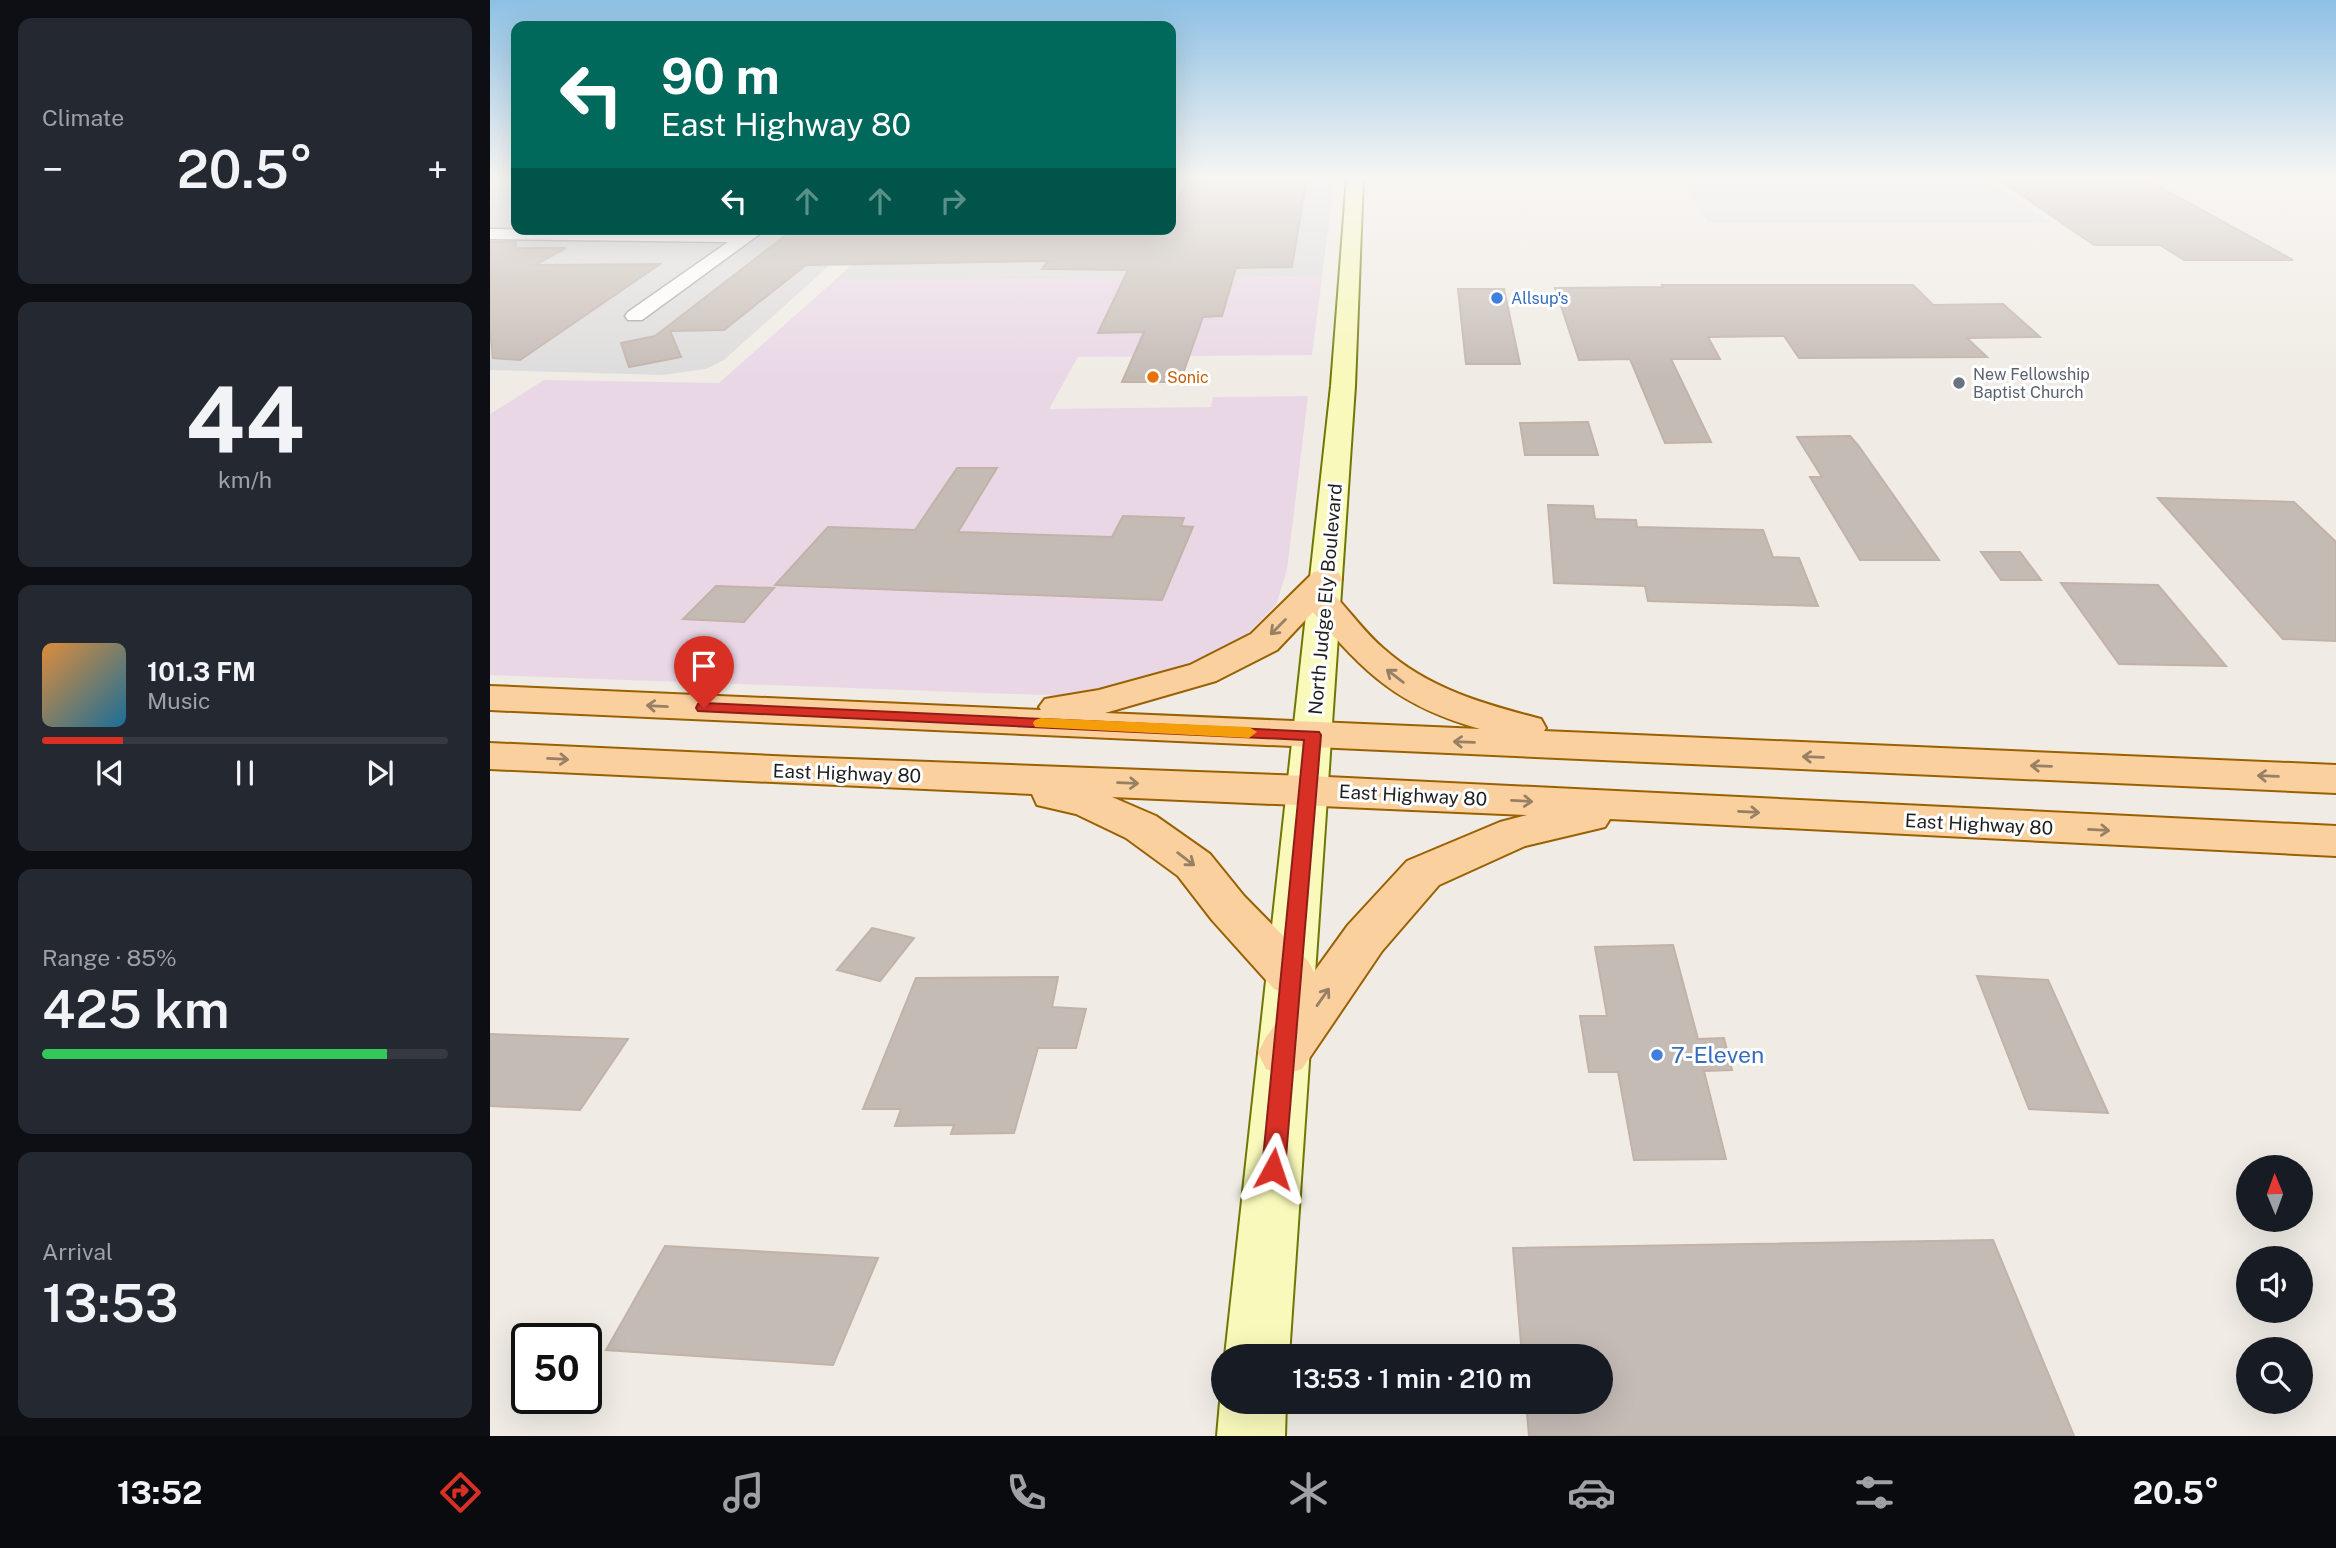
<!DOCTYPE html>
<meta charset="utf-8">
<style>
:root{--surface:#171b24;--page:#242831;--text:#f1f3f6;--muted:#9ea1a6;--line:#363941;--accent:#d93025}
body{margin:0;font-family:"Public Sans",sans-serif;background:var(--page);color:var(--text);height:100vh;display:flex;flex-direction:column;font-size:26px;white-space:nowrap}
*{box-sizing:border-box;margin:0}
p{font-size:23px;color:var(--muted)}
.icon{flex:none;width:38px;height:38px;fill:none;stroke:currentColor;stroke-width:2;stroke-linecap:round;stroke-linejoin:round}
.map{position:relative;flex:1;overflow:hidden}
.panel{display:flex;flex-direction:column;gap:18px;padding:18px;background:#0d0f14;width:490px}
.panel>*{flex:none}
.guide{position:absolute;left:21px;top:21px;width:665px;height:214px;border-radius:14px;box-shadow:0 7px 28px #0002;background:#00695c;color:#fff;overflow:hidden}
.needle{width:46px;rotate:359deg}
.fabs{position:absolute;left:1746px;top:1155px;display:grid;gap:14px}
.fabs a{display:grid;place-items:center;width:77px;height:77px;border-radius:50%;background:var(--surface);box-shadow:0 7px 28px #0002;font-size:35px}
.speed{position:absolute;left:21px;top:1323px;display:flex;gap:14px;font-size:35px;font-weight:700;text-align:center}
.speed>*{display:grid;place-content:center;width:91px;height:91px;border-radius:50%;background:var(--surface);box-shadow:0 7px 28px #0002;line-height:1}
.speed .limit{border:4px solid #111;border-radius:10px;background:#fff;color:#111}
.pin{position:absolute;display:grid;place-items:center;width:60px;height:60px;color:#fff;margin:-72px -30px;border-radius:50% 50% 50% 0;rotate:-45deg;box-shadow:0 0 7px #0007}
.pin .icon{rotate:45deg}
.me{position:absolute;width:77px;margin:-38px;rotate:5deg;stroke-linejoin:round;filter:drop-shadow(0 0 5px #0008)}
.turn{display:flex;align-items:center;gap:24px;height:147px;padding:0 35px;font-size:32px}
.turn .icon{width:91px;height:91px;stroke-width:2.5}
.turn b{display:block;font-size:49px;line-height:60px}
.lanes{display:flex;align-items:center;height:66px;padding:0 35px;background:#0003;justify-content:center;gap:35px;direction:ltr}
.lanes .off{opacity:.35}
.big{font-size:52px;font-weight:600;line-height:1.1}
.panel .widget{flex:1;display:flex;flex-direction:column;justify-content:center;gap:10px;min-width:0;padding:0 24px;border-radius:14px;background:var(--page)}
.panel .dial{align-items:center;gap:0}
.dial b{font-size:91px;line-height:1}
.song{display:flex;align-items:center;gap:21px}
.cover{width:84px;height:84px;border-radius:10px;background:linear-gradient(135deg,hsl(30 70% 55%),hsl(200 70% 35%))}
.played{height:7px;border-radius:4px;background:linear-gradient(90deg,var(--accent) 20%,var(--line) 20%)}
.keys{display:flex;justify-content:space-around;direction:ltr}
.heat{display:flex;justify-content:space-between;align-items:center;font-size:38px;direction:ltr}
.charge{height:10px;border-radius:5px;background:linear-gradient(90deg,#34c759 85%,var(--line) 0)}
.trip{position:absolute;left:721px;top:1344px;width:402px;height:70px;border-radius:35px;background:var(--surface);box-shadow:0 7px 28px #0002;font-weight:600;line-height:70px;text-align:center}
.tabs{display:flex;height:112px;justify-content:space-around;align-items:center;background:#090b0e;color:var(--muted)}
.tabs .icon{width:49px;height:49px}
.tabs .current{color:var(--accent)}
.tabs b{font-size:32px;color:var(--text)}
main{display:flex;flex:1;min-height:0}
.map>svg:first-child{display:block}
.residential{fill:#dddcdc}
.industrial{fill:#e9d7e6}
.parking{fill:#e3e3e3}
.building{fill:#c5bbb5;stroke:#c2b2a8;stroke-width:2}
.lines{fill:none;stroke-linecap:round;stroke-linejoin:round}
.minor-casing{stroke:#a6a6a6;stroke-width:3}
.secondary-casing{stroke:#6f7705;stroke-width:4}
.primary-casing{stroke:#9a6101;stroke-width:4}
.minor{fill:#fff;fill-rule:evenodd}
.secondary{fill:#f8f9ba;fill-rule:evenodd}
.primary{fill:#fbd09f;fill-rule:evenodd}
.oneway{stroke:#988065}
.route{fill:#d93025;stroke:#8d1f18;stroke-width:2}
.slow{fill:#f59e0b}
.shop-dot{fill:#3f7fe0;stroke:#fff;stroke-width:2.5}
.food-dot{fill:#e8710a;stroke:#fff;stroke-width:2.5}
.worship-dot{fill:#6b7280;stroke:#fff;stroke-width:2.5}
.labels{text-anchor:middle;stroke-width:6;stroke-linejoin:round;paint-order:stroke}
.far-shop-label{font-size:16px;fill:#366cbe;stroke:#fff;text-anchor:start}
.far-worship-label{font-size:16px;fill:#5b616d;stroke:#fff;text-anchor:start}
.far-food-label{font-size:16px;fill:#c56008;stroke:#fff;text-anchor:start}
.street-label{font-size:19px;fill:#1f1f1f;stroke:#fff}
.near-shop-label{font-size:23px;fill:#366cbe;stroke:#fff;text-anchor:start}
</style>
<main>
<section class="panel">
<div class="widget"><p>Climate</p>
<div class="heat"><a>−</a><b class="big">20.5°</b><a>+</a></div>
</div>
<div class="widget dial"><b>44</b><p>km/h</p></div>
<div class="widget">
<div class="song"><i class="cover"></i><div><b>101.3 FM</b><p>Music</p></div></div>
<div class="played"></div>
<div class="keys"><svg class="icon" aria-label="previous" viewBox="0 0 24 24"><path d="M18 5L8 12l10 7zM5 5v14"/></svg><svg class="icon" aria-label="pause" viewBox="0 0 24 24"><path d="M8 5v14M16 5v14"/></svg><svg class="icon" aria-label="next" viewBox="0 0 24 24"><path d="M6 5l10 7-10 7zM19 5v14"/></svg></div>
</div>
<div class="widget"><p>Range · 85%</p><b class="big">425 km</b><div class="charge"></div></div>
<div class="widget"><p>Arrival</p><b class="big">13:53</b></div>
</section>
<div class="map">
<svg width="1846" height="1436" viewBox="0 0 1846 1436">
<rect width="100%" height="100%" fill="#f0ece5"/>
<g class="residential">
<polygon points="0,177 26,177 26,229 380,229 234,360 216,369 172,375 0,370"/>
<polygon points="681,177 845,177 832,277 344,281 399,229 681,229"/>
</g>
<polygon class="industrial" points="832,277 822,355 588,357 559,409 721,407 723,397 818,396 797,570 786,605 752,639 701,664 647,684 579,696 0,675 0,414 54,380 229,383 344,281"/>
<polygon class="parking" points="1187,177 1494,177 1561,223 1219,223"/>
<g class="building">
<polygon points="699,177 817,177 802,267 746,268 732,316 713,317 690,382 632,382 654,332 608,333 638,270 552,269 558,261 316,265 234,330 180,331 191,357 139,367 131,343 165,336 304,229 681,229 681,214"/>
<polygon points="1505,177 1652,177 1803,260 1694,260 1670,245 1604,245"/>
<polygon points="0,242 26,242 26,248 76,248 45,265 170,264 30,360 3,358 0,331"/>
<polygon points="1172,285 1423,285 1443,305 1513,304 1550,337 1477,338 1497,357 1309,358 1294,336 1218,337 1230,359 1181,359 1221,442 1175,443 1140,359 1089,360 1065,288 1173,287"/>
<polygon points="968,289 1014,289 1030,364 976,364"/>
<polygon points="1098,422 1108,455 1035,455 1030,423"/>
<polygon points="1360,436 1368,445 1449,560 1370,560 1320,477 1332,477 1307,437"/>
<polygon points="467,468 507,468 468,532 622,537 633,516 694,518 691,526 703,527 672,600 285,585 338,527 425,530"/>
<polygon points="1668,498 1804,502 1846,542 1846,641 1793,639"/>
<polygon points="1058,505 1103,506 1105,519 1146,520 1147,527 1273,530 1283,557 1309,558 1328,606 1158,601 1155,586 1064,583"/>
<polygon points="1491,552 1530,552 1551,580 1511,580"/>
<polygon points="1571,583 1668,585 1736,666 1629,664"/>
<polygon points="226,586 284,588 254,622 193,619"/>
<polygon points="382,928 424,938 390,981 347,970"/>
<polygon points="1183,945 1208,1039 1234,1038 1242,1070 1214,1071 1236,1159 1144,1160 1128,1072 1099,1072 1090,1016 1117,1016 1105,947"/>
<polygon points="1487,976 1558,980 1618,1113 1539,1109"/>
<polygon points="568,977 562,1007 596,1009 586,1048 548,1048 524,1133 461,1134 464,1125 405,1126 411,1109 373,1109 426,978"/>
<polygon points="0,1034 138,1039 90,1110 0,1106"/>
<polygon points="1503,1240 1584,1436 1039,1436 1036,1402 1111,1402 1111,1356 1032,1356 1023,1248"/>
<polygon points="175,1246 388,1258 343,1365 116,1350"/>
</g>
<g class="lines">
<g class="minor-casing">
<polygon id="minor" points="0,229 253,232 267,229 271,233 152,320 138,320 135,316 138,312 238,242 0,239"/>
</g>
<g class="secondary-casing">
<g id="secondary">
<polygon points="857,177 873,177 865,386 799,1356 735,1356 841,386"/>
<polygon points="733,1394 733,1402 796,1402 795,1436 727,1436 730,1402"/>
</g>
</g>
<g class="primary-casing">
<g id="primary">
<path d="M836 569 848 572 852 579 839 595 846 597C862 614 876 634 894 649 939 689 994 704 1051 719L1056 728 1054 731 1846 765V793L0 710V686L551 710 549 707 555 699 609 690 700 665 761 634 824 572ZM823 612C876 675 909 706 990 729L615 713 726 681 787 650Z"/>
<path d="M0 743 305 757 817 776 1846 826V856L1120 819 1115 827 1035 846 949 885 892 951 812 1069 794 1075 776 1069 768 1053 776 1037 809 992 801 995 784 989 722 920 688 876 636 838 586 814 547 805 542 794 0 769ZM622 797 1037 815 1010 822 917 861 858 925 824 972 818 961 754 896 720 854 666 816Z"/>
</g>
</g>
<use href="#minor" class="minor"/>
<use href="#secondary" class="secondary"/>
<use href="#primary" class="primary"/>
</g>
<defs><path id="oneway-shaft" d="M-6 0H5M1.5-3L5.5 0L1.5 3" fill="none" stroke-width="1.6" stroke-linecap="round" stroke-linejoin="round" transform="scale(1.75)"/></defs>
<g class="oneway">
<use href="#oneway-shaft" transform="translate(788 627) rotate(135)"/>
<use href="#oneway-shaft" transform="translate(905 676) rotate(-143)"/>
<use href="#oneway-shaft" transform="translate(167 706) rotate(-177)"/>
<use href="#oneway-shaft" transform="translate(974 742) rotate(-178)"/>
<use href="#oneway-shaft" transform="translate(1323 757) rotate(-178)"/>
<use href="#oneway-shaft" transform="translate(68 759) rotate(3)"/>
<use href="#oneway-shaft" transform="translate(1551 766) rotate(-178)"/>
<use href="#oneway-shaft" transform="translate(1778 776) rotate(-178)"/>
<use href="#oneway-shaft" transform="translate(638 783) rotate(2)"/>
<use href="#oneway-shaft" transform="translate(1032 801) rotate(3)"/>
<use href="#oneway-shaft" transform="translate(1259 812) rotate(3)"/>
<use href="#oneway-shaft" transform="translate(1609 830) rotate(3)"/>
<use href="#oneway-shaft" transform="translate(696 859) rotate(37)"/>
<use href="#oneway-shaft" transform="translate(833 997) rotate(-55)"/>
</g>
<linearGradient id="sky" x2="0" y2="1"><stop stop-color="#8dc0e4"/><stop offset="0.47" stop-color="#f8f6f3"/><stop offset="1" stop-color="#f8f6f3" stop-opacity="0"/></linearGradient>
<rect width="1846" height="378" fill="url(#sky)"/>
<polygon class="route" points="214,703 829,732 831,735 795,1169 792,1176 783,1180 775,1176 772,1169 814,740 208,711 206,708 208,704"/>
<polygon class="slow" points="551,718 759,727 767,732 759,738 545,727 543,723 545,720"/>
<g class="shop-dot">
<circle cx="1007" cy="298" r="7"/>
<circle cx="1167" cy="1055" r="7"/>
</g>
<circle class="food-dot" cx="663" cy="377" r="7"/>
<circle class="worship-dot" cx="1469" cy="383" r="7"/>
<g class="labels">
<g class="far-shop-label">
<text x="1021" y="304">Allsup's</text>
</g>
<g class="far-worship-label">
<text x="1483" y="380">New Fellowship<tspan x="1483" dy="18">Baptist Church</tspan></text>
</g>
<g class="far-food-label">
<text x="677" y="383">Sonic</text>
</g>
<g class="street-label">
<text transform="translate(835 599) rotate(-85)" y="7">North Judge Ely Boulevard</text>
<text transform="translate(357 773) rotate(2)" y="7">East Highway 80</text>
<text transform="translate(923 795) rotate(3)" y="7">East Highway 80</text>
<text transform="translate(1489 824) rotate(3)" y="7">East Highway 80</text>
</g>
<g class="near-shop-label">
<text x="1181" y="1063">7-Eleven</text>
</g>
</g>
</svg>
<div class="fabs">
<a><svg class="needle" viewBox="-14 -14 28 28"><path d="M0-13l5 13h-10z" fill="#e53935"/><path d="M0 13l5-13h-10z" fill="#9ea1a6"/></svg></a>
<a><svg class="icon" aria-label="sound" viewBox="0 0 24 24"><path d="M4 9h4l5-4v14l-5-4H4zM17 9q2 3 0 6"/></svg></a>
<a><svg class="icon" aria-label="search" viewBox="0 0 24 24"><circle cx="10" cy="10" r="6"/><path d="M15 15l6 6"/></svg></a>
</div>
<div class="speed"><div class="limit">50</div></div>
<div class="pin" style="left:214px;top:708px;background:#d93025"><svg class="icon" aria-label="arrive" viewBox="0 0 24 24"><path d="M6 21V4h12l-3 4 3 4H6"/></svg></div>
<svg class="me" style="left:783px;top:1169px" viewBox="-20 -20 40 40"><path d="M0-17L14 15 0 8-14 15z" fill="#d93025" stroke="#fff" stroke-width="4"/></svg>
<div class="trip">13:53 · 1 min · 210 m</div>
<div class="guide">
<div class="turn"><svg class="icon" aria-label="left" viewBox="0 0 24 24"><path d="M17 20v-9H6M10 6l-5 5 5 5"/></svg><div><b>90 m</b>East Highway 80</div></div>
<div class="lanes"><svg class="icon" aria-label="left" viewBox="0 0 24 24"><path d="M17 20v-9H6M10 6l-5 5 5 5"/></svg><svg class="icon off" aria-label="ahead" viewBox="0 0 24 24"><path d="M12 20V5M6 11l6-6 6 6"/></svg><svg class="icon off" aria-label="ahead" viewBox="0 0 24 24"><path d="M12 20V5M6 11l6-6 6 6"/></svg><svg class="icon off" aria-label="right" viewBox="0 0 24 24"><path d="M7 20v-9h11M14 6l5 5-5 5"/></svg></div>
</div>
</div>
</main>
<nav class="tabs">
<b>13:52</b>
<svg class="icon current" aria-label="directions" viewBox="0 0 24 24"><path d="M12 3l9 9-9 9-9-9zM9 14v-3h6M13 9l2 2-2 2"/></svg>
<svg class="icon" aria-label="music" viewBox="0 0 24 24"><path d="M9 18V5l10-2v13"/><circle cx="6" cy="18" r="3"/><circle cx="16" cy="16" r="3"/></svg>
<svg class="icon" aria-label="phone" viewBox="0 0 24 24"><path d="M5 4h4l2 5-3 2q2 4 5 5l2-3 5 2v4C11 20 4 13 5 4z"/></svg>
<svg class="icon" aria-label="climate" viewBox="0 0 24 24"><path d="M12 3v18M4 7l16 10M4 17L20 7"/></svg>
<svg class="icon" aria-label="car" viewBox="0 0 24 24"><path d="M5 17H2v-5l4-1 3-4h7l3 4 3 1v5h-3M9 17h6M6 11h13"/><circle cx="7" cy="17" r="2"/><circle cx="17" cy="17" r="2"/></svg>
<svg class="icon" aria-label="filters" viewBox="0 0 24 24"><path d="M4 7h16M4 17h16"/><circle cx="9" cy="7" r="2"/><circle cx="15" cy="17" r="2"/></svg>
<b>20.5°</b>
</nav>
